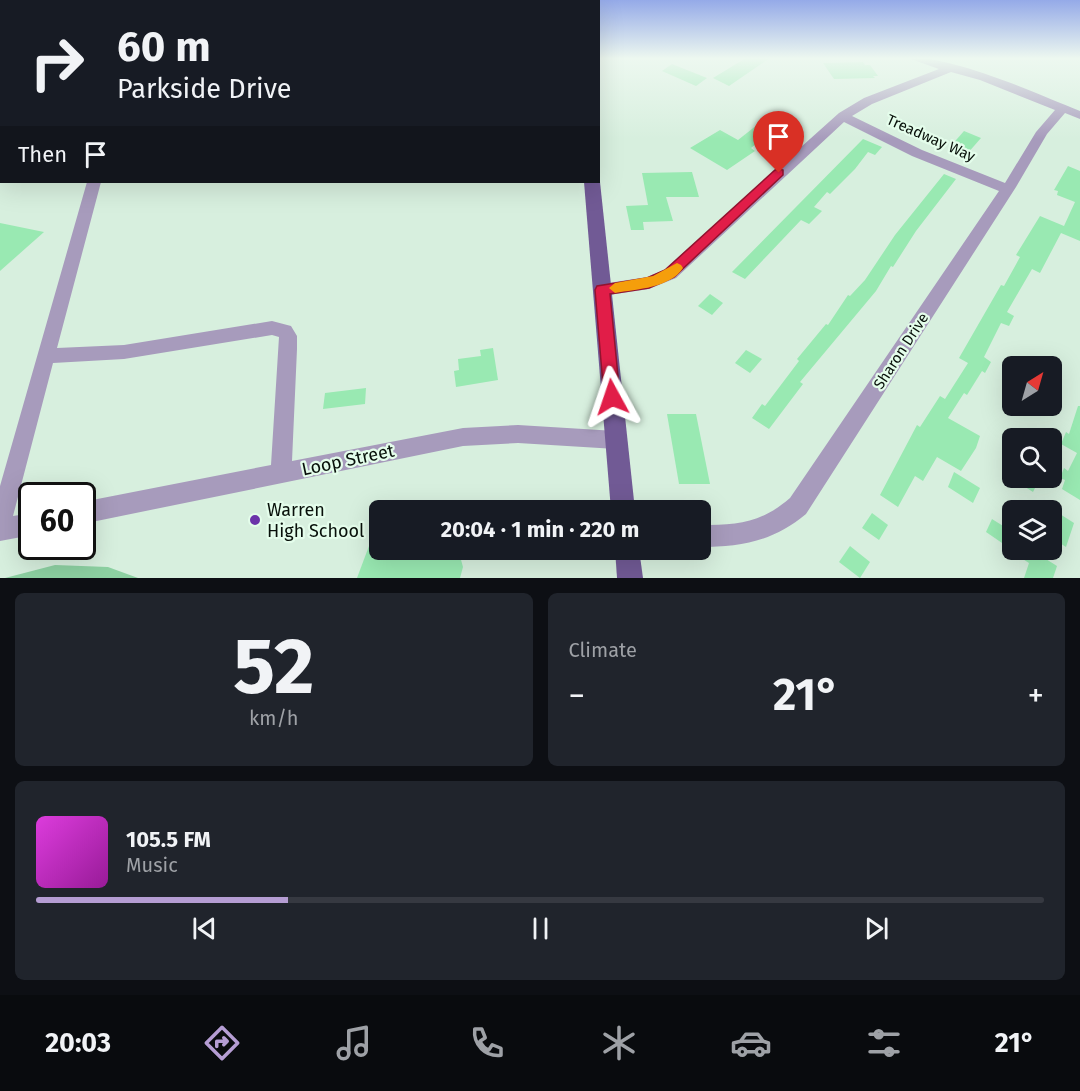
<!DOCTYPE html>
<meta charset="utf-8">
<style>
:root{--surface:#171b24;--page:#20242c;--text:#f1f3f6;--muted:#9ea1a6;--line:#363941;--accent:#b59dd3}
body{margin:0;font-family:"Fira Sans",sans-serif;background:var(--page);color:var(--text);height:100vh;display:flex;flex-direction:column;font-size:22px;white-space:nowrap}
*{box-sizing:border-box;margin:0}
p{font-size:20px;color:var(--muted)}
.icon{flex:none;width:33px;height:33px;fill:none;stroke:currentColor;stroke-width:2;stroke-linecap:round;stroke-linejoin:round}
.map{position:relative;height:578px;overflow:hidden}
.side{display:flex;flex-direction:column;gap:15px;padding:15px;background:#0d0f14;flex:1}
.side>*{flex:none}
.top-card{position:absolute;left:0px;top:0px;width:600px;height:183px;box-shadow:0 6px 24px #0002;background:#171b24;color:var(--text);overflow:hidden}
.needle{width:39px;rotate:37deg}
.buttons{position:absolute;left:1002px;top:356px;display:grid;gap:12px}
.buttons a{display:grid;place-items:center;width:60px;height:60px;border-radius:9px;background:var(--surface);box-shadow:0 6px 24px #0002;font-size:30px}
.speed{position:absolute;left:18px;top:482px;display:flex;gap:12px;font-size:30px;font-weight:700;text-align:center}
.speed>*{display:grid;place-content:center;width:78px;height:78px;border-radius:50%;background:var(--surface);box-shadow:0 6px 24px #0002;line-height:1}
.speed .limit{border:3px solid #111;border-radius:9px;background:#fff;color:#111}
.pin{position:absolute;display:grid;place-items:center;width:51px;height:51px;color:#fff;margin:-62px -26px;border-radius:50% 50% 50% 0;rotate:-45deg;box-shadow:0 0 6px #0007}
.pin .icon{rotate:45deg}
.me{position:absolute;width:66px;margin:-33px;rotate:355deg;stroke-linejoin:round;filter:drop-shadow(0 0 4px #0008)}
.turn{display:flex;align-items:center;gap:21px;height:126px;padding:0 18px;font-size:27px}
.turn .icon{width:78px;height:78px;stroke-width:2.5}
.turn b{display:block;font-size:42px;line-height:51px}
.then{display:flex;align-items:center;height:57px;padding:0 18px;background:#0003;gap:12px;font-size:22px}
.big{font-size:45px;font-weight:700;line-height:1.1}
.side .card{flex:1;display:flex;flex-direction:column;justify-content:center;gap:9px;min-width:0;padding:0 21px;border-radius:9px;background:var(--page)}
.side .dial{align-items:center;gap:0}
.dial b{font-size:78px;line-height:1}
.song{display:flex;align-items:center;gap:18px}
.cover{width:72px;height:72px;border-radius:9px;background:linear-gradient(135deg,hsl(300 70% 55%),hsl(300 70% 35%))}
.played{height:6px;border-radius:3px;background:linear-gradient(90deg,var(--accent) 25%,var(--line) 25%)}
.keys{display:flex;justify-content:space-around;direction:ltr}
.heat{display:flex;justify-content:space-between;align-items:center;font-size:33px;direction:ltr}
.side .tiles{flex:1;display:grid;gap:15px;grid-template-columns:1fr 1fr}
.card:last-child{grid-column:span 2}
.trip{position:absolute;left:369px;top:500px;width:342px;height:60px;border-radius:9px;background:var(--surface);box-shadow:0 6px 24px #0002;font-weight:700;line-height:60px;text-align:center}
.tabs{display:flex;height:96px;justify-content:space-around;align-items:center;background:#090b0e;color:var(--muted)}
.tabs .icon{width:42px;height:42px}
.tabs .current{color:var(--accent)}
.tabs b{font-size:27px;color:var(--text)}
.map>svg:first-child{display:block}
.green{fill:#8dd1a2}
.building{fill:#99e9b2}
.lines{fill:none;stroke-linecap:round;stroke-linejoin:round}
.minor{fill:#a79bbc;fill-rule:evenodd}
.major{fill:#715a95;fill-rule:evenodd}
.route{fill:#e11d48;stroke:#92132f;stroke-width:1.5}
.slow{fill:#f59e0b}
.poi-dot{fill:#6b33a9;stroke:#e4fdeb;stroke-width:2}
.labels{text-anchor:middle;stroke-width:4.5;stroke-linejoin:round;paint-order:stroke}
.street-label{font-size:15px;fill:#08100a;stroke:#e4fdeb}
.near-street-label{font-size:18px;fill:#08100a;stroke:#e4fdeb}
.near-poi-label{font-size:18px;fill:#08100a;stroke:#e4fdeb;text-anchor:start}
</style>
<div class="map">
<svg width="1080" height="578" viewBox="0 0 1080 578">
<rect width="100%" height="100%" fill="#d7efde"/>
<polygon class="green" points="55,565 108,567 138,578 5,578"/>
<g class="building">
<polygon points="746,58 770,58 729,86 713,78"/>
<polygon points="863,62 865,65 870,65 878,76 873,76 875,78 834,79 823,63"/>
<polygon points="672,64 707,78 696,86 662,71"/>
<polygon points="757,125 771,132 751,148 755,151 727,170 690,148 720,130 738,140"/>
<polygon points="964,131 981,138 967,154 950,147"/>
<polygon points="863,139 882,147 875,155 868,152 855,169 830,194 827,192 814,207 822,211 809,224 801,220 745,279 732,272"/>
<polygon points="1068,166 1080,171 1080,241 1061,233 1040,273 1032,269 1007,312 1014,316 1009,326 1001,323 984,357 991,362 985,373 982,371 967,395 964,393 948,418 980,436 976,448 961,471 937,457 923,481 915,476 898,507 880,495 917,425 920,427 940,396 945,399 968,363 959,358 1001,285 1004,286 1020,257 1016,255 1040,216 1064,226 1075,202 1057,195 1058,191 1054,190"/>
<polygon points="692,172 699,197 666,197 673,221 643,222 644,230 631,230 626,206 648,205 642,173"/>
<polygon points="944,174 956,179 916,231 893,267 891,266 876,291 800,382 803,384 769,429 752,418 762,404 765,406 799,361 797,359 826,324 828,325 848,295 850,296 865,280 895,235"/>
<polygon points="0,223 44,232 0,271"/>
<polygon points="710,294 723,303 712,315 698,306"/>
<polygon points="493,348 498,380 456,387 454,371 459,370 458,359 481,356 480,350"/>
<polygon points="746,350 762,359 750,373 735,363"/>
<polygon points="366,388 365,404 323,409 325,393"/>
<polygon points="1078,406 1080,406 1080,500 1062,489 1065,480 1060,478 1064,468 1068,471 1077,453 1061,444 1066,432 1069,434"/>
<polygon points="667,414 696,414 710,484 679,484"/>
<polygon points="954,472 980,488 973,503 948,487"/>
<polygon points="1010,477 1030,477 1038,482 1033,492"/>
<polygon points="1052,509 1074,523 1066,547 1052,538"/>
<polygon points="872,513 888,525 879,540 862,528"/>
<polygon points="992,519 1011,531 1005,545 986,532"/>
<polygon points="380,536 380,549 458,549 463,567 460,578 357,578 369,546"/>
<polygon points="850,546 870,562 860,578 839,562"/>
<polygon points="1007,549 1030,549 1057,566 1053,578 1024,578 1029,563"/>
</g>
<g class="lines">
<g class="minor">
<path d="M908 58C955 56 1035 93 1080 111V119L1065 113 1047 134 1016 187 806 514C774 541 741 547 700 547V525C738 525 761 523 790 498L999 191 912 156 844 122 676 278 649 289 602 296 596 294 594 290 596 286 602 284 647 277 664 270 839 113 864 98 939 69ZM951 72 980 80 1055 110 1036 132 1005 183 922 150 852 116 872 104Z"/>
<rect x="0" y="130" width="2" height="8"/>
<polygon points="87,182 101,182 57,348 124,345 272,321 291,326 297,336 297,349 292,461 463,428 518,425 616,431 623,433 626,440 623,447 616,449 518,443 463,446 82,524 82,502 271,465 279,337 272,335 124,359 53,363 13,516 32,513 32,535 0,541 0,486"/>
</g>
<g class="major">
<polygon points="598,180 600,182 635,510 611,510 584,182"/>
<polygon points="615,549 639,549 643,578 617,578"/>
</g>
</g>
<linearGradient id="sky" x2="0" y2="1"><stop stop-color="#95aae8"/><stop offset="0.42" stop-color="#edf8f0"/><stop offset="1" stop-color="#edf8f0" stop-opacity="0"/></linearGradient>
<rect width="1080" height="139" fill="url(#sky)"/>
<polygon class="route" points="779,169 783,170 783,175 674,277 649,288 610,294 620,397 618,402 612,404 607,402 604,397 595,290 597,286 647,278 665,270 775,170"/>
<path class="slow" d="M677 263 681 265 683 268C670 288 637 289 615 293L609 288 615 283 653 276Z"/>
<circle class="poi-dot" cx="255" cy="520" r="6"/>
<g class="labels">
<g class="street-label">
<text transform="translate(931 138) rotate(24)" y="5">Treadway Way</text>
<text transform="translate(901 351) rotate(-57)" y="5">Sharon Drive</text>
</g>
<g class="near-street-label">
<text transform="translate(348 460) rotate(-12)" y="6">Loop Street</text>
</g>
<g class="near-poi-label">
<text x="267" y="516">Warren<tspan x="267" dy="21">High School</tspan></text>
</g>
</g>
</svg>
<div class="buttons">
<a><svg class="needle" viewBox="-14 -14 28 28"><path d="M0-13l5 13h-10z" fill="#e53935"/><path d="M0 13l5-13h-10z" fill="#9ea1a6"/></svg></a>
<a><svg class="icon" aria-label="search" viewBox="0 0 24 24"><circle cx="10" cy="10" r="6"/><path d="M15 15l6 6"/></svg></a>
<a><svg class="icon" aria-label="layers" viewBox="0 0 24 24"><path d="M12 4l9 5-9 5-9-5zM3 14l9 5 9-5"/></svg></a>
</div>
<div class="speed"><div class="limit">60</div></div>
<div class="pin" style="left:779px;top:173px;background:#d93025"><svg class="icon" aria-label="arrive" viewBox="0 0 24 24"><path d="M6 21V4h12l-3 4 3 4H6"/></svg></div>
<svg class="me" style="left:612px;top:397px" viewBox="-20 -20 40 40"><path d="M0-17L14 15 0 8-14 15z" fill="#e11d48" stroke="#fff" stroke-width="4"/></svg>
<div class="trip">20:04 · 1 min · 220 m</div>
<div class="top-card">
<div class="turn"><svg class="icon" aria-label="right" viewBox="0 0 24 24"><path d="M7 20v-9h11M14 6l5 5-5 5"/></svg><div><b>60 m</b>Parkside Drive</div></div>
<div class="then">Then<svg class="icon" aria-label="arrive" viewBox="0 0 24 24"><path d="M6 21V4h12l-3 4 3 4H6"/></svg></div>
</div>
</div>
<section class="side">
<div class="tiles">
<div class="card dial"><b>52</b><p>km/h</p></div>
<div class="card"><p>Climate</p>
<div class="heat"><a>−</a><b class="big">21°</b><a>+</a></div>
</div>
<div class="card">
<div class="song"><i class="cover"></i><div><b>105.5 FM</b><p>Music</p></div></div>
<div class="played"></div>
<div class="keys"><svg class="icon" aria-label="previous" viewBox="0 0 24 24"><path d="M18 5L8 12l10 7zM5 5v14"/></svg><svg class="icon" aria-label="pause" viewBox="0 0 24 24"><path d="M8 5v14M16 5v14"/></svg><svg class="icon" aria-label="next" viewBox="0 0 24 24"><path d="M6 5l10 7-10 7zM19 5v14"/></svg></div>
</div>
</div>
</section>
<nav class="tabs">
<b>20:03</b>
<svg class="icon current" aria-label="directions" viewBox="0 0 24 24"><path d="M12 3l9 9-9 9-9-9zM9 14v-3h6M13 9l2 2-2 2"/></svg>
<svg class="icon" aria-label="music" viewBox="0 0 24 24"><path d="M9 18V5l10-2v13"/><circle cx="6" cy="18" r="3"/><circle cx="16" cy="16" r="3"/></svg>
<svg class="icon" aria-label="phone" viewBox="0 0 24 24"><path d="M5 4h4l2 5-3 2q2 4 5 5l2-3 5 2v4C11 20 4 13 5 4z"/></svg>
<svg class="icon" aria-label="climate" viewBox="0 0 24 24"><path d="M12 3v18M4 7l16 10M4 17L20 7"/></svg>
<svg class="icon" aria-label="car" viewBox="0 0 24 24"><path d="M5 17H2v-5l4-1 3-4h7l3 4 3 1v5h-3M9 17h6M6 11h13"/><circle cx="7" cy="17" r="2"/><circle cx="17" cy="17" r="2"/></svg>
<svg class="icon" aria-label="filters" viewBox="0 0 24 24"><path d="M4 7h16M4 17h16"/><circle cx="9" cy="7" r="2"/><circle cx="15" cy="17" r="2"/></svg>
<b>21°</b>
</nav>
